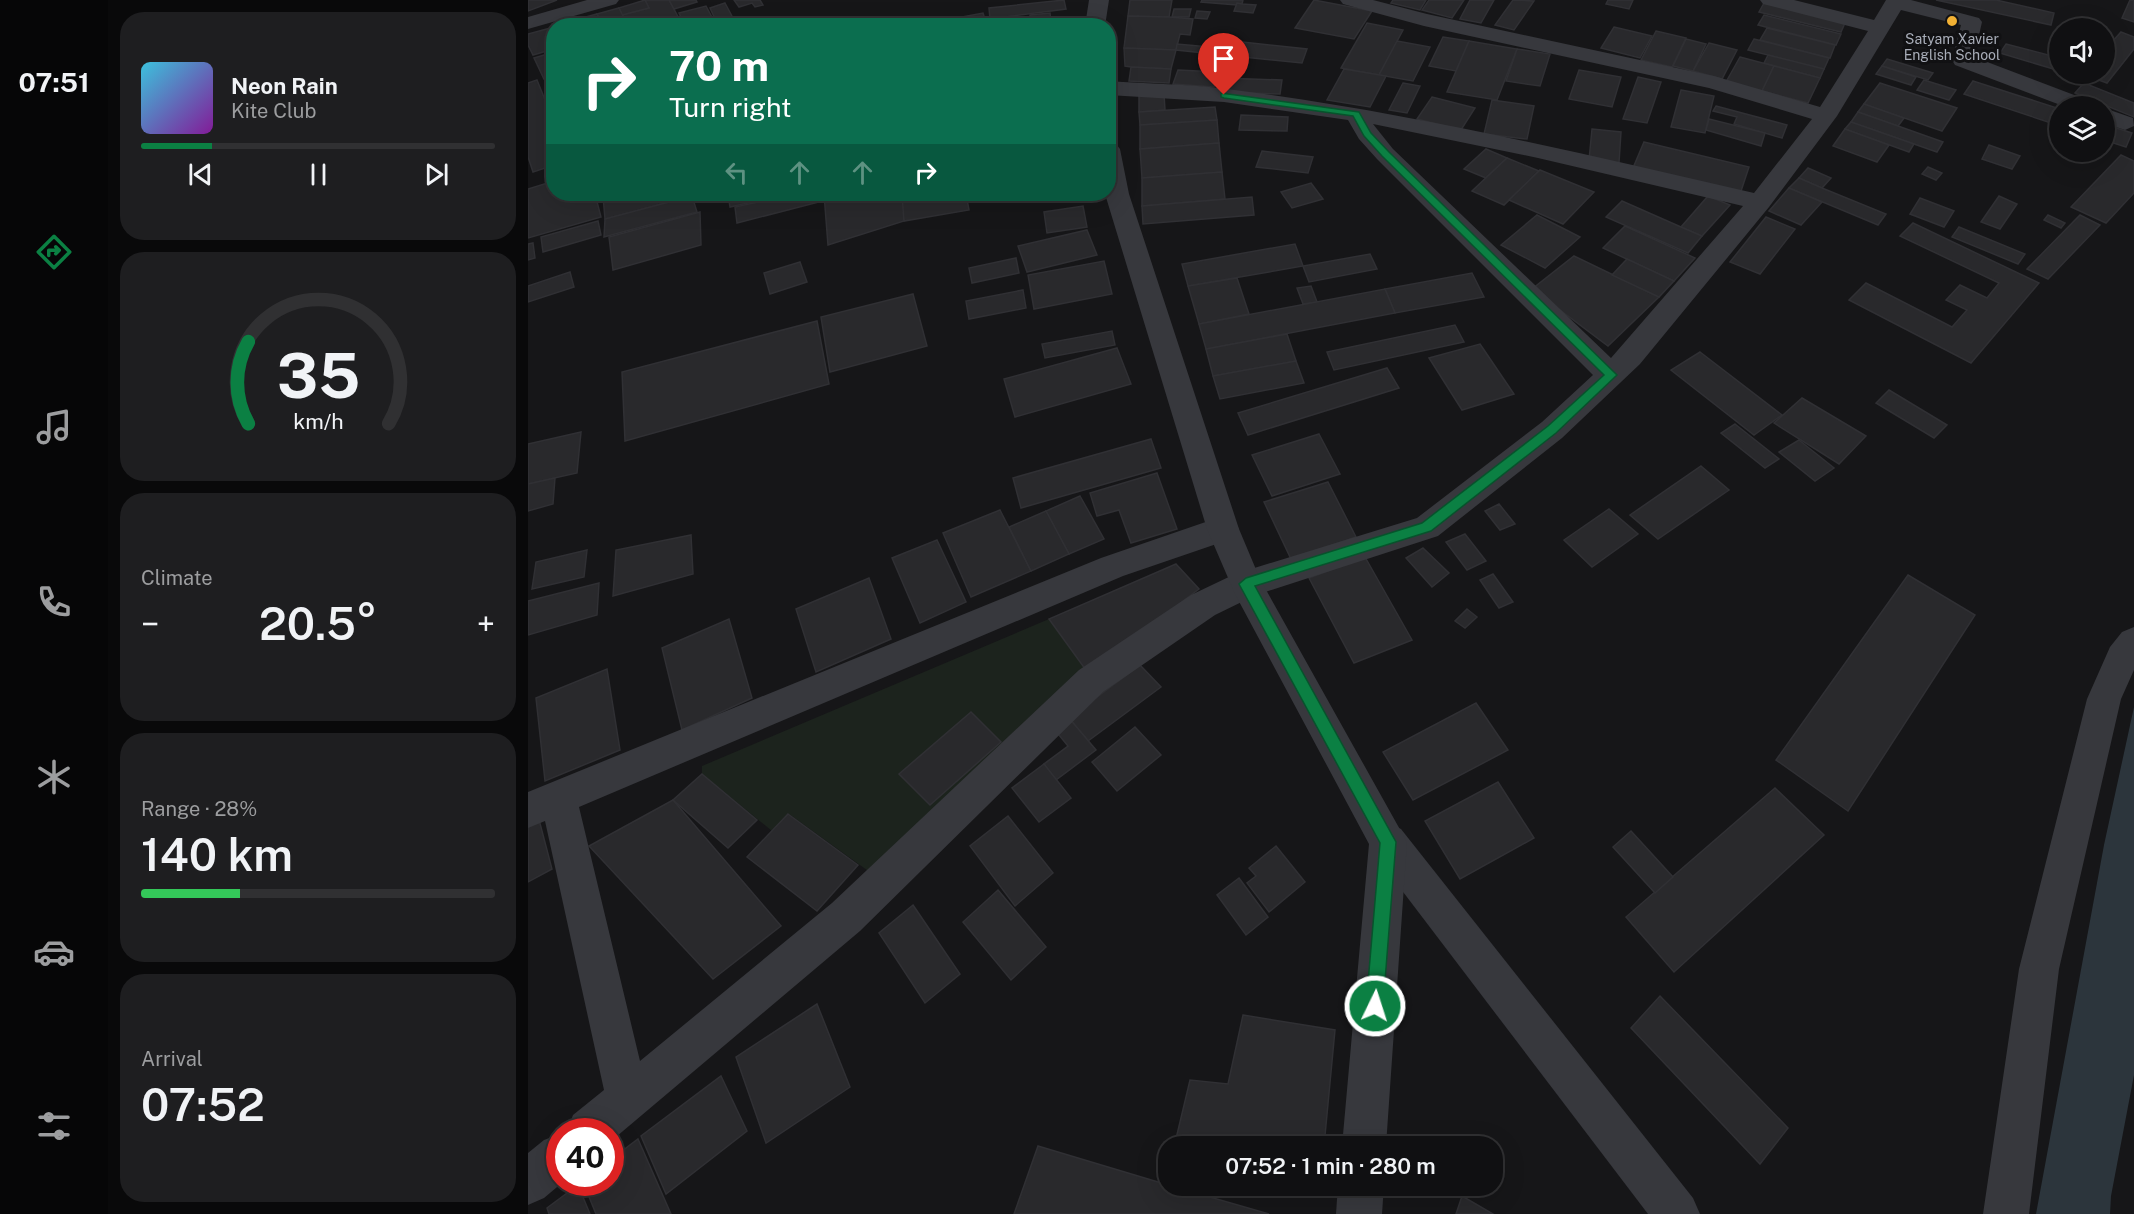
<!DOCTYPE html>
<meta charset="utf-8">
<style>
:root{--surface:#101012;--page:#1e1e20;--text:#f1f3f6;--muted:#9c9d9f;--line:#303032;--accent:#0b8043}
body{margin:0;font-family:"Public Sans",sans-serif;background:var(--page);color:var(--text);height:100vh;display:flex;flex-direction:column;font-size:22px;white-space:nowrap}
*{box-sizing:border-box;margin:0}
p{font-size:20px;color:var(--muted)}
.icon{flex:none;width:33px;height:33px;fill:none;stroke:currentColor;stroke-width:2;stroke-linecap:round;stroke-linejoin:round}
.map{position:relative;flex:1;overflow:hidden}
.details{display:flex;flex-direction:column;gap:12px;padding:12px;background:#09090a;width:420px}
.details>*{flex:none}
.guide{position:absolute;left:18px;top:18px;width:570px;height:183px;border-radius:24px;box-shadow:0 6px 24px #0002,0 0 0 2px var(--line);background:#0b6e4f;color:#fff;overflow:hidden}
.fabs{position:absolute;left:1521px;top:18px;display:grid;gap:12px}
.fabs a{display:grid;place-items:center;width:66px;height:66px;border-radius:50%;background:var(--surface);box-shadow:0 6px 24px #0002,0 0 0 2px var(--line);font-size:30px}
.speed{position:absolute;left:18px;top:1118px;display:flex;gap:12px;font-size:30px;font-weight:700;text-align:center}
.speed>*{display:grid;place-content:center;width:78px;height:78px;border-radius:50%;background:var(--surface);box-shadow:0 6px 24px #0002,0 0 0 2px var(--line);line-height:1}
.speed .limit{border:9px solid #d22;background:#fff;color:#111}
.pin{position:absolute;display:grid;place-items:center;width:51px;height:51px;color:#fff;margin:-62px -26px;border-radius:50% 50% 50% 0;rotate:-45deg;box-shadow:0 0 6px #0007}
.pin .icon{rotate:45deg}
.me{position:absolute;width:66px;margin:-33px;rotate:4deg;stroke-linejoin:round;filter:drop-shadow(0 0 4px #0008)}
.turn{display:flex;align-items:center;gap:21px;height:126px;padding:0 24px;font-size:27px}
.turn .icon{width:78px;height:78px;stroke-width:2.5}
.turn b{display:block;font-size:42px;line-height:51px}
.lanes{display:flex;align-items:center;height:57px;padding:0 24px;background:#0003;justify-content:center;gap:30px;direction:ltr}
.lanes .off{opacity:.35}
.big{font-size:45px;font-weight:600;line-height:1.1}
.details .widget{flex:1;display:flex;flex-direction:column;justify-content:center;gap:9px;min-width:0;padding:0 21px;border-radius:24px;background:var(--page)}
.details .dial{align-items:center;gap:0}
.dial svg{height:156px;overflow:visible;fill:none;stroke:var(--line);stroke-width:7;stroke-linecap:round;text-anchor:middle}
.dial text{fill:var(--text);stroke:none}
.song{display:flex;align-items:center;gap:18px}
.cover{width:72px;height:72px;border-radius:9px;background:linear-gradient(135deg,hsl(190 70% 55%),hsl(290 70% 35%))}
.played{height:6px;border-radius:3px;background:linear-gradient(90deg,var(--accent) 20%,var(--line) 20%)}
.keys{display:flex;justify-content:space-around;direction:ltr}
.heat{display:flex;justify-content:space-between;align-items:center;font-size:33px;direction:ltr}
.charge{height:9px;border-radius:4px;background:linear-gradient(90deg,#34c759 28%,var(--line) 0)}
.trip{position:absolute;left:630px;top:1136px;width:345px;height:60px;border-radius:24px;background:var(--surface);box-shadow:0 6px 24px #0002,0 0 0 2px var(--line);font-weight:600;line-height:60px;text-align:center}
main{display:flex;flex:1;min-height:0}
.menu{display:flex;flex-direction:column;width:108px;justify-content:space-around;align-items:center;background:#060607;color:var(--muted)}
.menu .icon{width:42px;height:42px}
.menu .on{color:var(--accent)}
.menu b{font-size:27px;color:var(--text)}
.map>svg:first-child{display:block}
.green{fill:#1c231d}
.water{fill:#2c353c}
.building{fill:#29292c;stroke:#303034;stroke-width:1.5}
.lines{fill:none;stroke-linecap:round;stroke-linejoin:round}
.minor{fill:#37383d;fill-rule:evenodd}
.tertiary{fill:#37383d;fill-rule:evenodd}
.route{fill:#0b8043;stroke:#07532c;stroke-width:1.5}
.poi-dot{fill:#f2b134;stroke:#111113;stroke-width:2}
.labels{text-anchor:middle;stroke-width:6;stroke-linejoin:round;paint-order:stroke}
.far-poi-label{font-size:14px;fill:#a8adb8;stroke:#111113}
</style>
<main>
<nav class="menu">
<b>07:51</b>
<svg class="icon on" aria-label="directions" viewBox="0 0 24 24"><path d="M12 3l9 9-9 9-9-9zM9 14v-3h6M13 9l2 2-2 2"/></svg>
<svg class="icon" aria-label="music" viewBox="0 0 24 24"><path d="M9 18V5l10-2v13"/><circle cx="6" cy="18" r="3"/><circle cx="16" cy="16" r="3"/></svg>
<svg class="icon" aria-label="phone" viewBox="0 0 24 24"><path d="M5 4h4l2 5-3 2q2 4 5 5l2-3 5 2v4C11 20 4 13 5 4z"/></svg>
<svg class="icon" aria-label="climate" viewBox="0 0 24 24"><path d="M12 3v18M4 7l16 10M4 17L20 7"/></svg>
<svg class="icon" aria-label="car" viewBox="0 0 24 24"><path d="M5 17H2v-5l4-1 3-4h7l3 4 3 1v5h-3M9 17h6M6 11h13"/><circle cx="7" cy="17" r="2"/><circle cx="17" cy="17" r="2"/></svg>
<svg class="icon" aria-label="filters" viewBox="0 0 24 24"><path d="M4 7h16M4 17h16"/><circle cx="9" cy="7" r="2"/><circle cx="15" cy="17" r="2"/></svg>
</nav>
<section class="details">
<div class="widget">
<div class="song"><i class="cover"></i><div><b>Neon Rain</b><p>Kite Club</p></div></div>
<div class="played"></div>
<div class="keys"><svg class="icon" aria-label="previous" viewBox="0 0 24 24"><path d="M18 5L8 12l10 7zM5 5v14"/></svg><svg class="icon" aria-label="pause" viewBox="0 0 24 24"><path d="M8 5v14M16 5v14"/></svg><svg class="icon" aria-label="next" viewBox="0 0 24 24"><path d="M6 5l10 7-10 7zM19 5v14"/></svg></div>
</div>
<div class="widget dial"><svg viewBox="0 0 100 80">
<path d="M14 69A42 42 0 1 1 86 69"/>
<path d="M14 69A42 42 0 0 1 14 27" stroke="#0b8043"/>
<text x="50" y="56" font-size="32" font-weight="700">35</text>
<text x="50" y="72" font-size="11">km/h</text>
</svg></div>
<div class="widget"><p>Climate</p>
<div class="heat"><a>−</a><b class="big">20.5°</b><a>+</a></div>
</div>
<div class="widget"><p>Range · 28%</p><b class="big">140 km</b><div class="charge"></div></div>
<div class="widget"><p>Arrival</p><b class="big">07:52</b></div>
</section>
<div class="map">
<svg width="1606" height="1214" viewBox="0 0 1606 1214">
<rect width="100%" height="100%" fill="#161618"/>
<polygon class="green" points="521,619 560,673 343,873 261,814 244,831 174,774 174,766"/>
<polygon class="water" points="1606,707 1606,1075 1583,1196 1582,1214 1508,1214 1576,845"/>
<g class="building">
<polygon points="0,0 29,0 0,11"/>
<polygon points="117,0 141,0 155,26 100,26 94,15 121,8"/>
<polygon points="117,0 121,8 94,15 91,8"/>
<polygon points="141,0 168,0 169,2 146,9"/>
<polygon points="206,0 232,0 235,5 227,7 224,3 211,7"/>
<polygon points="536,0 538,9 462,19 461,8"/>
<polygon points="602,0 644,0 641,17 600,16"/>
<polygon points="674,0 715,0 714,4 709,5 673,2"/>
<polygon points="786,0 844,11 826,39 767,28"/>
<polygon points="865,0 898,0 892,10 863,3"/>
<polygon points="901,0 936,0 924,18 894,10"/>
<polygon points="942,0 966,0 953,23 932,19"/>
<polygon points="985,0 1006,1 986,30 967,25"/>
<polygon points="1080,0 1105,0 1101,9 1078,4"/>
<polygon points="1408,0 1468,0 1526,13 1523,25"/>
<polygon points="1602,0 1606,0 1606,22 1594,18"/>
<polygon points="197,3 205,18 189,23 182,8"/>
<polygon points="709,3 714,4 728,5 725,13 706,11"/>
<polygon points="1236,3 1317,23 1313,32 1231,12"/>
<polygon points="178,6 187,23 176,26 157,26 151,13"/>
<polygon points="91,8 100,26 75,26 69,14"/>
<polygon points="646,9 663,9 661,17 644,17"/>
<polygon points="669,11 682,12 679,19 667,18"/>
<polygon points="455,13 459,26 402,26 401,23"/>
<polygon points="522,13 523,23 502,25 502,15"/>
<polygon points="69,14 75,26 37,26 36,23"/>
<polygon points="1236,15 1313,34 1308,45 1230,25"/>
<polygon points="600,16 641,17 665,19 662,35 652,34 648,50 596,48"/>
<polygon points="494,17 496,26 466,26 465,22"/>
<polygon points="839,23 875,30 851,75 813,68"/>
<polygon points="26,27 26,49 5,55 0,45 0,34"/>
<polygon points="1086,27 1124,36 1112,58 1073,48"/>
<polygon points="1239,28 1307,45 1302,58 1232,40"/>
<polygon points="1128,31 1158,38 1144,67 1113,60"/>
<polygon points="1593,32 1606,37 1606,49 1579,83 1557,75 1576,74 1576,51"/>
<polygon points="915,37 941,41 928,71 901,66"/>
<polygon points="687,39 779,49 774,63 648,50 649,44 682,47"/>
<polygon points="1158,39 1178,44 1165,71 1145,66"/>
<polygon points="1226,39 1301,58 1296,69 1220,50"/>
<polygon points="869,41 902,47 885,81 851,75"/>
<polygon points="941,41 989,49 969,100 919,92"/>
<polygon points="1181,43 1209,50 1194,79 1165,71"/>
<polygon points="1478,44 1532,58 1532,71 1472,53"/>
<polygon points="596,48 648,50 643,69 603,67 597,66"/>
<polygon points="989,49 1022,54 1012,86 978,81"/>
<polygon points="26,52 26,76 16,79 6,58"/>
<polygon points="1240,55 1296,69 1292,78 1236,63"/>
<polygon points="1212,57 1246,66 1234,91 1198,82"/>
<polygon points="1359,59 1405,73 1400,80 1354,66"/>
<polygon points="1246,66 1292,78 1280,103 1234,91"/>
<polygon points="1354,66 1388,77 1383,85 1348,74"/>
<polygon points="603,67 643,69 641,83 601,81"/>
<polygon points="816,69 858,76 842,107 799,100"/>
<polygon points="650,70 690,72 686,87 645,84"/>
<polygon points="1051,70 1093,77 1084,107 1041,99"/>
<polygon points="1110,77 1133,82 1119,123 1095,119"/>
<polygon points="694,78 754,80 752,94 691,92"/>
<polygon points="9,80 26,122 26,165 5,172 0,157 0,83"/>
<polygon points="1396,80 1428,90 1421,100 1389,90"/>
<polygon points="1445,81 1532,109 1532,126 1436,94"/>
<polygon points="875,83 892,86 879,113 861,110"/>
<polygon points="1352,83 1429,108 1414,131 1336,104"/>
<polygon points="1556,83 1606,103 1606,117 1547,93"/>
<polygon points="1153,90 1186,96 1177,133 1143,127"/>
<polygon points="636,94 637,110 611,112 611,96"/>
<polygon points="904,97 947,108 933,130 889,119"/>
<polygon points="964,100 1006,106 999,139 956,134"/>
<polygon points="1336,104 1376,118 1370,126 1330,112"/>
<polygon points="1188,106 1259,125 1254,138 1206,124 1209,117 1185,111"/>
<polygon points="687,107 689,120 612,125 611,112"/>
<polygon points="1330,112 1370,126 1415,142 1409,152 1323,122"/>
<polygon points="713,115 760,117 759,131 711,130"/>
<polygon points="1181,119 1237,133 1233,146 1178,130"/>
<polygon points="689,120 691,143 612,149 612,125"/>
<polygon points="1323,122 1386,144 1381,152 1317,129"/>
<polygon points="1576,124 1604,133 1598,147 1576,140"/>
<polygon points="1064,129 1093,132 1091,163 1061,160"/>
<polygon points="1317,129 1361,145 1349,162 1305,146"/>
<polygon points="1116,142 1221,167 1212,194 1105,168"/>
<polygon points="691,143 694,172 614,178 612,149"/>
<polygon points="1461,145 1492,156 1484,169 1454,159"/>
<polygon points="958,149 979,158 958,178 936,169"/>
<polygon points="734,151 785,157 780,173 728,167"/>
<polygon points="1593,155 1606,161 1606,193 1578,223 1543,207"/>
<polygon points="979,158 1011,171 976,205 944,191"/>
<polygon points="1400,167 1414,173 1408,180 1394,174"/>
<polygon points="1280,168 1303,178 1294,188 1271,178"/>
<polygon points="1012,170 1066,192 1035,224 981,200"/>
<polygon points="694,172 697,199 614,206 614,178"/>
<polygon points="1271,178 1294,188 1358,214 1350,225 1261,188"/>
<polygon points="26,181 26,194 67,194 73,217 0,238 0,189"/>
<polygon points="783,183 795,199 764,208 753,192"/>
<polygon points="1261,188 1294,202 1273,225 1241,211"/>
<polygon points="85,194 164,194 164,196 77,219 75,196"/>
<polygon points="200,194 260,194 202,207"/>
<polygon points="266,194 296,194 295,201 209,223 207,207"/>
<polygon points="296,194 378,194 376,221 300,245"/>
<polygon points="384,194 438,194 441,210 376,221 374,195"/>
<polygon points="164,196 169,212 76,237 77,219"/>
<polygon points="1180,196 1202,205 1174,236 1153,227"/>
<polygon points="1471,196 1489,204 1472,229 1453,222"/>
<polygon points="724,197 726,215 615,224 614,206"/>
<polygon points="1392,198 1426,211 1416,227 1382,214"/>
<polygon points="1094,201 1153,227 1174,236 1160,253 1078,217"/>
<polygon points="555,206 559,227 519,233 516,212"/>
<polygon points="172,212 173,245 85,270 81,237"/>
<polygon points="1009,215 1052,237 1017,268 973,245"/>
<polygon points="1520,215 1537,223 1533,228 1516,220"/>
<polygon points="1552,215 1572,225 1520,279 1499,269"/>
<polygon points="1238,217 1267,229 1232,274 1202,262"/>
<polygon points="70,221 73,235 15,252 13,237"/>
<polygon points="1385,223 1511,283 1443,363 1321,300 1338,283 1424,327 1439,310 1418,300 1432,285 1459,298 1471,283 1372,236"/>
<polygon points="1097,226 1167,258 1146,281 1075,248"/>
<polygon points="1431,227 1497,254 1490,264 1424,237"/>
<polygon points="559,230 569,255 499,272 490,246"/>
<polygon points="5,243 7,258 0,260 0,244"/>
<polygon points="767,244 775,266 660,286 654,264"/>
<polygon points="842,254 849,269 781,282 775,266"/>
<polygon points="1046,256 1131,297 1080,346 1004,289"/>
<polygon points="488,258 491,273 444,283 441,268"/>
<polygon points="1099,259 1146,281 1131,297 1084,275"/>
<polygon points="576,261 584,294 506,309 500,275"/>
<polygon points="272,262 279,282 242,294 236,273"/>
<polygon points="42,272 46,287 0,302 0,286"/>
<polygon points="944,273 956,297 867,313 857,289"/>
<polygon points="709,278 721,314 671,324 660,286"/>
<polygon points="783,286 789,302 775,304 769,288"/>
<polygon points="857,289 867,313 678,349 671,324"/>
<polygon points="495,290 498,308 441,319 438,301"/>
<polygon points="385,294 399,346 302,372 293,317"/>
<polygon points="289,321 301,384 97,441 94,372"/>
<polygon points="927,325 936,342 806,370 799,352"/>
<polygon points="584,331 587,345 517,358 514,344"/>
<polygon points="759,334 768,361 685,376 678,349"/>
<polygon points="952,344 986,394 934,410 901,358"/>
<polygon points="589,348 603,384 487,417 476,379"/>
<polygon points="1172,352 1254,415 1226,435 1143,370"/>
<polygon points="768,361 776,383 692,399 685,376"/>
<polygon points="859,368 871,388 720,435 710,413"/>
<polygon points="1361,390 1419,425 1406,438 1348,403"/>
<polygon points="1274,398 1338,436 1311,464 1246,423"/>
<polygon points="1207,424 1251,459 1237,468 1193,433"/>
<polygon points="53,432 49,473 0,484 0,444"/>
<polygon points="791,434 812,474 744,496 724,455"/>
<polygon points="623,439 633,468 493,508 485,478"/>
<polygon points="1271,440 1306,468 1287,481 1251,452"/>
<polygon points="1173,466 1201,490 1130,539 1102,515"/>
<polygon points="629,473 649,529 603,543 591,510 569,516 562,493"/>
<polygon points="27,478 25,504 0,511 0,484"/>
<polygon points="800,482 828,537 763,559 736,502"/>
<polygon points="552,496 576,539 541,554 518,511"/>
<polygon points="971,504 987,524 972,530 957,511"/>
<polygon points="1081,509 1110,534 1064,567 1036,540"/>
<polygon points="472,510 503,571 443,597 415,533"/>
<polygon points="518,511 541,554 503,571 481,527"/>
<polygon points="937,534 958,561 939,570 918,542"/>
<polygon points="163,535 165,574 85,596 88,550"/>
<polygon points="409,540 438,602 392,623 364,558"/>
<polygon points="895,548 921,573 904,587 878,558"/>
<polygon points="59,550 56,577 4,589 8,562"/>
<polygon points="837,557 884,640 826,663 781,578"/>
<polygon points="648,564 671,589 560,673 521,619"/>
<polygon points="965,574 985,602 971,608 952,580"/>
<polygon points="1380,575 1447,615 1320,811 1248,760"/>
<polygon points="341,578 363,639 288,672 268,609"/>
<polygon points="71,583 69,615 0,635 0,601"/>
<polygon points="939,609 949,617 937,628 927,621"/>
<polygon points="201,619 224,698 154,730 134,648"/>
<polygon points="612,665 633,687 560,741 541,718"/>
<polygon points="79,669 92,750 17,781 8,698"/>
<polygon points="948,703 980,750 885,800 855,752"/>
<polygon points="443,712 473,742 402,805 371,774"/>
<polygon points="541,718 568,750 528,780 516,764 540,746 526,729"/>
<polygon points="607,727 633,755 589,791 564,762"/>
<polygon points="516,764 543,798 511,822 484,788"/>
<polygon points="174,774 229,820 200,848 145,800"/>
<polygon points="970,782 1006,838 932,879 897,821"/>
<polygon points="1247,788 1296,835 1146,972 1098,917"/>
<polygon points="145,800 253,926 185,979 61,846"/>
<polygon points="9,812 24,869 0,882 0,817"/>
<polygon points="260,814 330,865 289,911 219,857"/>
<polygon points="480,816 525,873 487,906 442,846"/>
<polygon points="1103,831 1145,877 1127,893 1085,847"/>
<polygon points="748,846 777,882 741,912 719,883 728,876 721,868"/>
<polygon points="711,878 740,917 718,935 689,895"/>
<polygon points="470,890 518,947 483,980 435,922"/>
<polygon points="385,905 432,974 397,1003 351,933"/>
<polygon points="1132,996 1260,1128 1232,1164 1103,1028"/>
<polygon points="289,1004 322,1087 238,1143 208,1057"/>
<polygon points="715,1015 807,1030 796,1146 661,1146 647,1143 662,1080 700,1084"/>
<polygon points="193,1076 219,1131 138,1194 113,1136"/>
<polygon points="110,1139 143,1214 68,1214 55,1182 82,1182 82,1160"/>
<polygon points="510,1146 640,1185 741,1214 486,1214"/>
<polygon points="50,1185 62,1214 21,1214 19,1208"/>
<polygon points="934,1196 965,1214 928,1214"/>
</g>
<g class="lines">
<g class="minor">
<path d="M812 0H845L899 14 1186 76 1292 107 1340 31 1235 4 1232 0H1266L1346 20 1358 0H1383L1451 18 1454 22 1446 57 1562 101 1565 106H1535L1427 65 1424 60 1433 25 1373 10 1309 116 1241 207 1112 364 1034 438 910 536 728 595 687 615 575 692 332 931 82 1142V1131H39L45 1115 76 1090 17 821 0 828V792L573 558 695 516 706 520 711 529 706 538 595 576 51 807 112 1061 304 903 551 670 663 595 707 574 889 518 1014 422 1065 375 849 159 831 139 820 120 696 102 580 95V81C620 84 660 84 699 89 877 111 1051 153 1226 193L1284 119 1181 88 896 26 815 4ZM845 124 1010 158 1215 206 1083 358 865 149Z"/>
<polygon points="1576,108 1605,118 1606,126 1597,130 1576,123"/>
<polygon points="1606,627 1606,670 1593,699 1531,969 1501,1214 1455,1214 1491,969 1559,699 1582,647 1594,632"/>
<polygon points="860,823 873,829 1165,1198 1172,1214 1120,1214 847,855 841,842 847,829"/>
<polygon points="32,1134 32,1182 35,1182 16,1198 0,1205 0,1153 16,1140"/>
</g>
<g class="tertiary">
<polygon points="59,0 91,0 88,4 0,29 0,17"/>
<polygon points="561,0 581,0 577,26 557,26"/>
<polygon points="580,142 588,144 592,149 601,194 711,529 732,579 879,842 858,1146 814,1146 841,844 707,594 679,529 577,194 580,194"/>
<polygon points="810,1185 856,1185 854,1214 808,1214"/>
</g>
</g>
<polygon class="route" points="693,93 831,112 843,133 861,152 1089,375 1028,433 903,531 727,586 868,842 855,1006 853,1012 847,1014 841,1012 838,1006 852,843 711,584 718,578 894,523 1020,426 1076,375 854,156 836,136 825,116 696,98 693,97"/>
<circle class="poi-dot" cx="1424" cy="21" r="6"/>
<g class="labels">
<g class="far-poi-label">
<text x="1424" y="44">Satyam Xavier<tspan x="1424" dy="16">English School</tspan></text>
</g>
</g>
</svg>
<div class="fabs">
<a><svg class="icon" aria-label="sound" viewBox="0 0 24 24"><path d="M4 9h4l5-4v14l-5-4H4zM17 9q2 3 0 6"/></svg></a>
<a><svg class="icon" aria-label="layers" viewBox="0 0 24 24"><path d="M12 4l9 5-9 5-9-5zM3 14l9 5 9-5"/></svg></a>
</div>
<div class="speed"><div class="limit">40</div></div>
<div class="pin" style="left:696px;top:95px;background:#d93025"><svg class="icon" aria-label="arrive" viewBox="0 0 24 24"><path d="M6 21V4h12l-3 4 3 4H6"/></svg></div>
<svg class="me" style="left:847px;top:1006px" viewBox="-20 -20 40 40"><circle r="17" fill="#0b8043" stroke="#fff" stroke-width="3"/><path d="M0-11L8 9 0 5-8 9z" fill="#fff"/></svg>
<div class="trip">07:52 · 1 min · 280 m</div>
<div class="guide">
<div class="turn"><svg class="icon" aria-label="right" viewBox="0 0 24 24"><path d="M7 20v-9h11M14 6l5 5-5 5"/></svg><div><b>70 m</b>Turn right</div></div>
<div class="lanes"><svg class="icon off" aria-label="left" viewBox="0 0 24 24"><path d="M17 20v-9H6M10 6l-5 5 5 5"/></svg><svg class="icon off" aria-label="ahead" viewBox="0 0 24 24"><path d="M12 20V5M6 11l6-6 6 6"/></svg><svg class="icon off" aria-label="ahead" viewBox="0 0 24 24"><path d="M12 20V5M6 11l6-6 6 6"/></svg><svg class="icon" aria-label="right" viewBox="0 0 24 24"><path d="M7 20v-9h11M14 6l5 5-5 5"/></svg></div>
</div>
</div>
</main>
